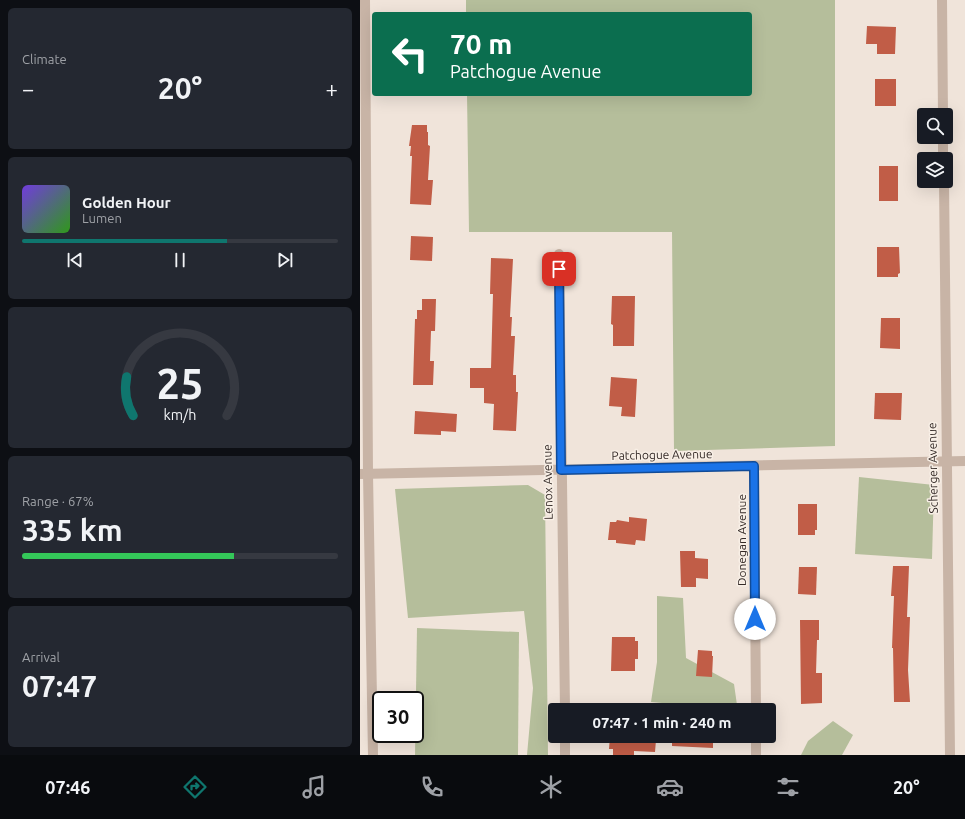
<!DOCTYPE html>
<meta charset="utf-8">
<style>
:root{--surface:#171b24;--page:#242831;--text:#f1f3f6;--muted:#9ea1a6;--line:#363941;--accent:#0f766e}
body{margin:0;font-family:Ubuntu,sans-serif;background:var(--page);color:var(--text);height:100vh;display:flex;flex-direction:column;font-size:15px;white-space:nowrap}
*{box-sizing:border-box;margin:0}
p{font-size:13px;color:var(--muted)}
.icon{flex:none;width:22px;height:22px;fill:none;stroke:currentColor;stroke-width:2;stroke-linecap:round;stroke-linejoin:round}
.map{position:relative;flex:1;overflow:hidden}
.sheet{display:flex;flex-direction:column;gap:8px;padding:8px;background:#0d0f14;width:360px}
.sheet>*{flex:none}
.hud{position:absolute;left:12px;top:12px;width:380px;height:84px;border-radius:4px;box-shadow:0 4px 16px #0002;background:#0b6e4f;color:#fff;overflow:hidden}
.buttons{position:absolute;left:557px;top:108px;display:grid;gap:8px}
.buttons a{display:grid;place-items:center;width:36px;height:36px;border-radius:4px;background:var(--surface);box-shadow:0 4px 16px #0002;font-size:20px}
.speed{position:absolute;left:12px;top:691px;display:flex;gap:8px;font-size:20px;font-weight:700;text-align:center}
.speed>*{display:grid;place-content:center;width:52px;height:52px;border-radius:50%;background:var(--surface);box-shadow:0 4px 16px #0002;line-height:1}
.speed .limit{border:2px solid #111;border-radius:6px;background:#fff;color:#111}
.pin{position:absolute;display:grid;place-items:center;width:34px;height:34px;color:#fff;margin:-17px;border-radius:8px;box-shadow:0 2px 6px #0006}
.me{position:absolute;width:44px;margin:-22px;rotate:0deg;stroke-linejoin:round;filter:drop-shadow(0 0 3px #0008)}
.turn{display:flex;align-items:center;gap:14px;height:84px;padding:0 12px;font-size:18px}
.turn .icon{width:52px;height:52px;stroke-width:2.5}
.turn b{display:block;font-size:28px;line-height:34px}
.big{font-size:30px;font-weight:600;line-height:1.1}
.sheet .card{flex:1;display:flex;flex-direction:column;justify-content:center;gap:6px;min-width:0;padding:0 14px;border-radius:6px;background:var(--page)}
.sheet .dial{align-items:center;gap:0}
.dial svg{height:104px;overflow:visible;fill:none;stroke:var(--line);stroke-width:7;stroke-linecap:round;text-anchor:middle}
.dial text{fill:var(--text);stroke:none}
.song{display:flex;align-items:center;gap:12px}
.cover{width:48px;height:48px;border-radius:6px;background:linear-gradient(135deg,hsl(260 70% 55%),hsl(110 70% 35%))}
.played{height:4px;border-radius:2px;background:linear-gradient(90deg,var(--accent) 65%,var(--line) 65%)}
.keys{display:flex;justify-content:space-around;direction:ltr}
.heat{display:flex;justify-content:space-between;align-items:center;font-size:22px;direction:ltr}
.charge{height:6px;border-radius:3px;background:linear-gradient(90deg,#34c759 67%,var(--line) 0)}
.trip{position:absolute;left:188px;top:703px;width:228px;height:40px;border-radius:4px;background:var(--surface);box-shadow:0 4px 16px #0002;font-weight:600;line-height:40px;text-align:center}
.dock{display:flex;height:64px;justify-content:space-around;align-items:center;background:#090b0e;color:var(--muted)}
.dock .icon{width:28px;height:28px}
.dock .on{color:var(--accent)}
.dock b{font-size:18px;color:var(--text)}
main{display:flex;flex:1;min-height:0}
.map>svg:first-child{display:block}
.green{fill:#b5be9b}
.building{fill:#c15d47}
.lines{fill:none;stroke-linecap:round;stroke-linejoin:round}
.street{stroke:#c8b4a6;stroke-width:10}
.route-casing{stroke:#114b97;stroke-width:10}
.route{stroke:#1a73e8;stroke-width:7}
.labels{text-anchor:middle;stroke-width:3;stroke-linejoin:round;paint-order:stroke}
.street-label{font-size:12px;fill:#342a27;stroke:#f8efe6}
</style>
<main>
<section class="sheet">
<div class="card"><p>Climate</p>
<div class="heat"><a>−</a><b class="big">20°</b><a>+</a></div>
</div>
<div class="card">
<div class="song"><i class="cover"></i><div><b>Golden Hour</b><p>Lumen</p></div></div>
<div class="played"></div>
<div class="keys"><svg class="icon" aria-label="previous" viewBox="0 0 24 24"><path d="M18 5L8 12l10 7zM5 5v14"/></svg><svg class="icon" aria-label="pause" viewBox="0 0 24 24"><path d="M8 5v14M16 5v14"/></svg><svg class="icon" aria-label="next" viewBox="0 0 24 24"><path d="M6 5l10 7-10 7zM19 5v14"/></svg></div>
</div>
<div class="card dial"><svg viewBox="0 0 100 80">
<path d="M14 69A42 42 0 1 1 86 69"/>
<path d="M14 69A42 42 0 0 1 9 39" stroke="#0f766e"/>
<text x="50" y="56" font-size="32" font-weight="700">25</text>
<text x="50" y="72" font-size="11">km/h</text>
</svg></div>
<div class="card"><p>Range · 67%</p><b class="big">335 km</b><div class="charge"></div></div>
<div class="card"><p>Arrival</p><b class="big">07:47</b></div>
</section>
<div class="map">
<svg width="605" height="755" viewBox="0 0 605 755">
<rect width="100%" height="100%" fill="#f0e4da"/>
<g class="green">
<polygon points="106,0 475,0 475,446 314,451 312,232 109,232 107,94 390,94 390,14 106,14"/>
<polygon points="499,477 574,485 572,559 495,554"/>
<polygon points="168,485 185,495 188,755 167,755 173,688 164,611 48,618 35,489"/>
<polygon points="297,596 323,598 326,658 374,684 377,705 324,705 291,702 297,662"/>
<polygon points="57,628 159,632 158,755 55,755"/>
<polygon points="473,721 493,735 482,755 441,755 448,741"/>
</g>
<g class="building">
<polygon points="507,26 536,27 535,54 517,54 517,44 506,44"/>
<rect x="515" y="79" width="21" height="27"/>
<polygon points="52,125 67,125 67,132 68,132 68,145 70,146 68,180 73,180 71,205 50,204 52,156 50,156 51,146 49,146"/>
<rect x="519" y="166" width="19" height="35"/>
<polygon points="51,236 73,237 72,261 50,260"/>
<polygon points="517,247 539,247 540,273 538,274 538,277 517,277"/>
<polygon points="131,258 153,259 150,317 152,317 151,336 155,336 153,375 156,375 156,392 158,392 156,431 133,430 134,404 124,403 124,388 110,388 110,368 131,368 133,294 130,294"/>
<polygon points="252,296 275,296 274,346 253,346 253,325 251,324"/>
<polygon points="62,299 76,299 75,331 71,331 70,361 74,361 73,385 53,385 55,319 57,319 57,310 62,310"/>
<polygon points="521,318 540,318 540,349 520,348"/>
<polygon points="251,377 277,379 275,417 261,416 262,407 249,406"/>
<polygon points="515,393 542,393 541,420 514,419"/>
<polygon points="55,411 97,414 96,432 81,431 81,435 54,434"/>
<polygon points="438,504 457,504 457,530 455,530 455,535 438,535"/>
<polygon points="269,517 287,519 285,541 276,540 275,545 256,543 256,540 248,540 250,522 256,522 257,520 269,522"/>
<polygon points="320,551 335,551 335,558 348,559 348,579 336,578 336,587 321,587"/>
<polygon points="533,566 549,566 547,617 550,617 548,670 550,702 534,702 533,648 532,648 534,596 531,596"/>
<polygon points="439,567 457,567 456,595 438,594"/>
<polygon points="440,620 459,620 459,640 457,640 456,673 462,673 462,703 441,704"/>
<polygon points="252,637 275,637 275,641 278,641 278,659 275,659 275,671 251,671"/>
<polygon points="338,650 352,651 352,656 353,656 352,677 336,676"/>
<polygon points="250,736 293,736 293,740 296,740 295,752 274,751 274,755 253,755 253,749 249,749"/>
<polygon points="312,736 353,736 353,748 312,746"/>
</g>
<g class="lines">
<g class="street">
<polyline points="5,0 8,474 13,755"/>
<polyline points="582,0 583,115"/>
<polyline points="583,137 583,159"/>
<polyline points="584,181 590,755"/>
<polyline points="199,254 205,710"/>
<polyline points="394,466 396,710"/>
<polyline points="0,474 605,461"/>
<polyline points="205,736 205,755"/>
<polyline points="396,736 396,755"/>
</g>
</g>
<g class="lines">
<g class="route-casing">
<polyline id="route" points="199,269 201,470 394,466 395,619"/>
</g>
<use href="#route" class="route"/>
</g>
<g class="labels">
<g class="street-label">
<text transform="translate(302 455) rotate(-1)" y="4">Patchogue Avenue</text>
<text transform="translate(573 468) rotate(-91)" y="4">Scherger Avenue</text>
<text transform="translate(188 482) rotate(-91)" y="4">Lenox Avenue</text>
<text transform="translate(382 540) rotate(-90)" y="4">Donegan Avenue</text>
</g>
</g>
</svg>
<div class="buttons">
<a><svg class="icon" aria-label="search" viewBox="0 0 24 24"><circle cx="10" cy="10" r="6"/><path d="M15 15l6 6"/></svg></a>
<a><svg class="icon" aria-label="layers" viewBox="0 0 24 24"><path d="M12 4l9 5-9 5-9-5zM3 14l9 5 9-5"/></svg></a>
</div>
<div class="speed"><div class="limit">30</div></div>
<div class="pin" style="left:199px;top:269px;background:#d93025"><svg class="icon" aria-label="arrive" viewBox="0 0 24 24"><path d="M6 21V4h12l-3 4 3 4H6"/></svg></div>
<svg class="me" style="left:395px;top:619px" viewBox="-20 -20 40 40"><circle r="19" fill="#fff"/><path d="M0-13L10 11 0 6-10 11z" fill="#1a73e8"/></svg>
<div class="trip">07:47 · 1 min · 240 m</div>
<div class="hud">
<div class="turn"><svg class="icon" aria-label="left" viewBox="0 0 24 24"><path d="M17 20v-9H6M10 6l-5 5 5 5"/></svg><div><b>70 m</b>Patchogue Avenue</div></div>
</div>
</div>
</main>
<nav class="dock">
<b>07:46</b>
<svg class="icon on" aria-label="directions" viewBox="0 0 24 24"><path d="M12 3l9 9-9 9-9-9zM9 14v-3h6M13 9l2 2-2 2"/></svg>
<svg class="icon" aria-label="music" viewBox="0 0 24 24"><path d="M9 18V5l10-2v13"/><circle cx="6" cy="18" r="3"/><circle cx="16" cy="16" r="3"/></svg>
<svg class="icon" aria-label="phone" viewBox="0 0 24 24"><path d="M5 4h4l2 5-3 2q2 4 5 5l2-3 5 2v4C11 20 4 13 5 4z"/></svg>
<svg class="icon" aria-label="climate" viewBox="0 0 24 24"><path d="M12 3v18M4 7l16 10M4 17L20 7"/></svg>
<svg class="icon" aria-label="car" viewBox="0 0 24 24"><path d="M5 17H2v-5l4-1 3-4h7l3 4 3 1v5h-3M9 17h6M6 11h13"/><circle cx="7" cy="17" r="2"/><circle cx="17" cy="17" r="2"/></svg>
<svg class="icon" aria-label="filters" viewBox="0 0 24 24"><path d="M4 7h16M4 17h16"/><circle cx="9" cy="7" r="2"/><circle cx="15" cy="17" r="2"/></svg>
<b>20°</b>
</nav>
